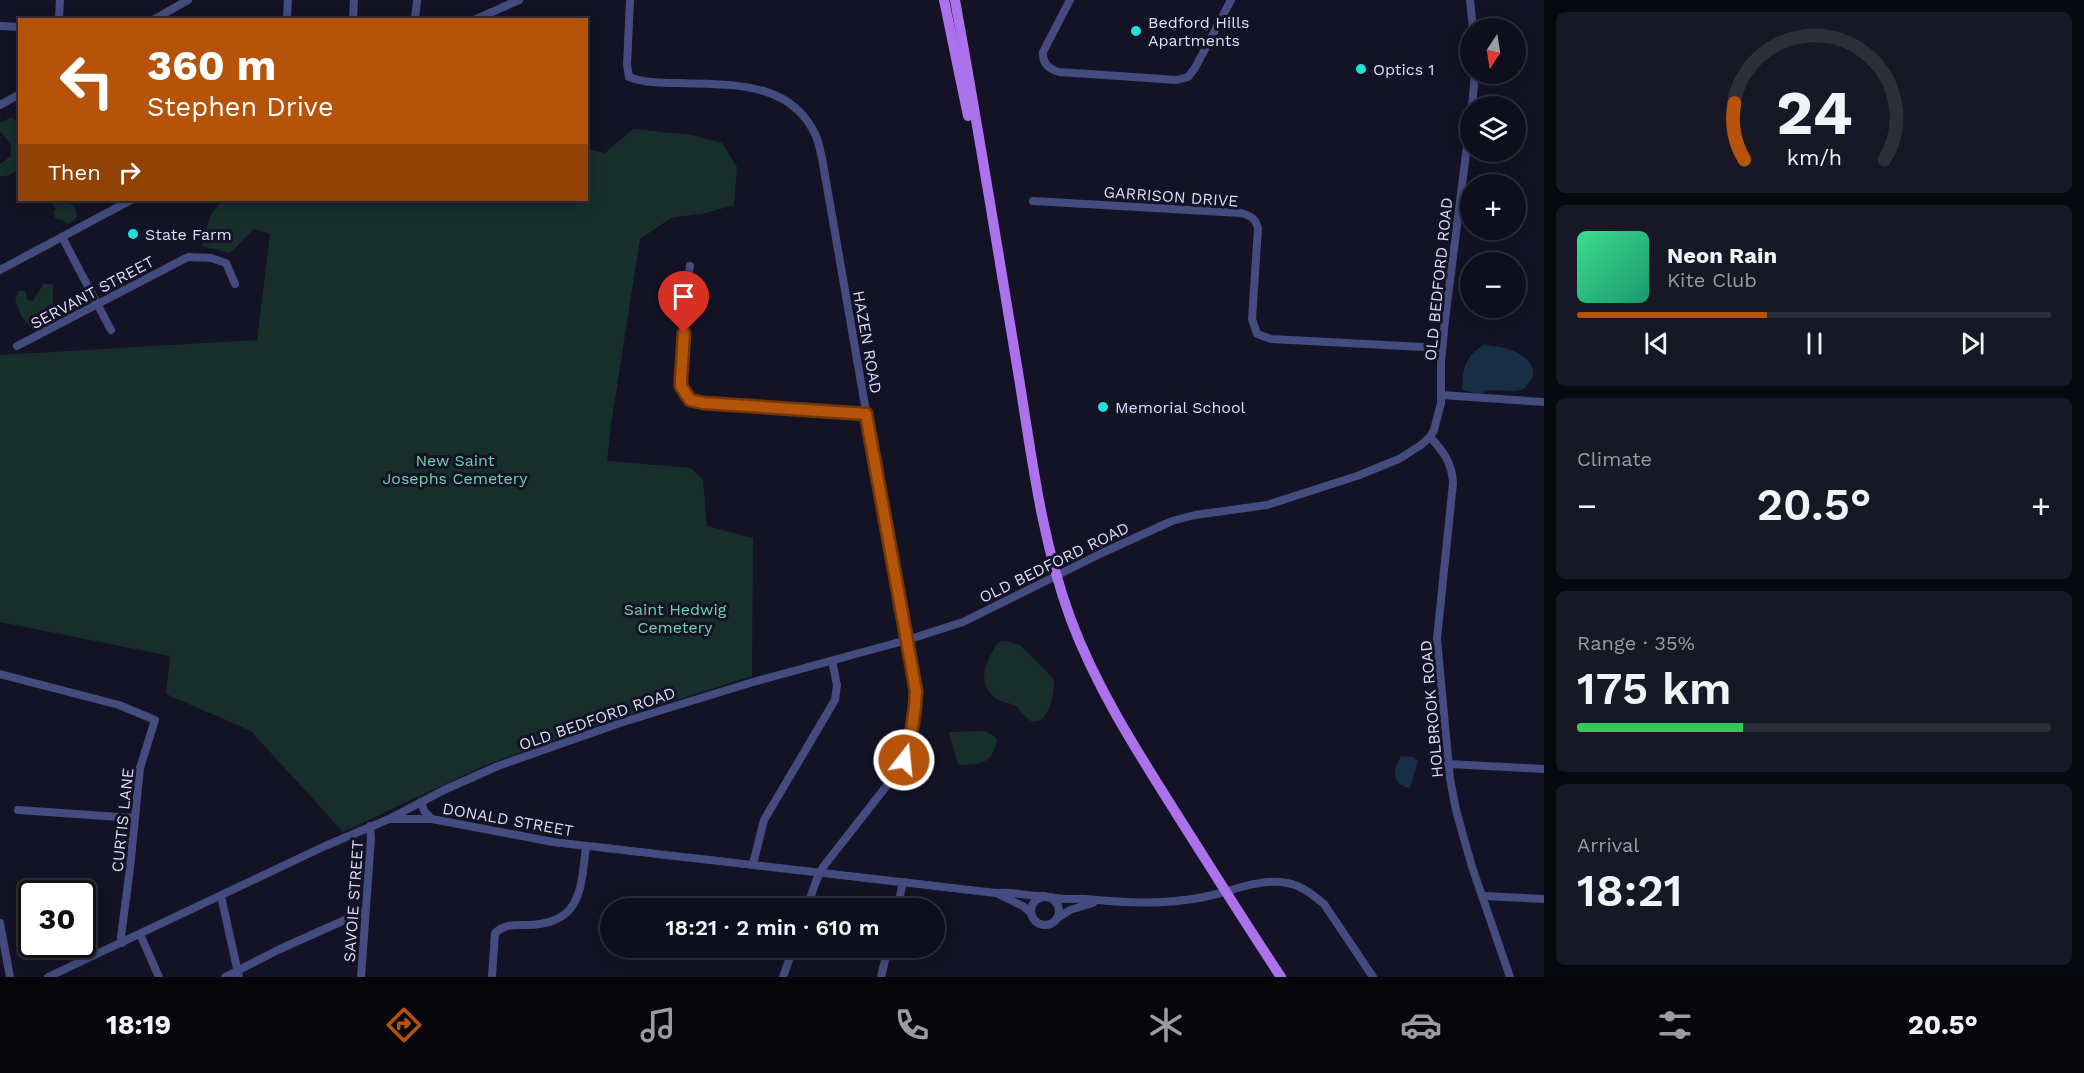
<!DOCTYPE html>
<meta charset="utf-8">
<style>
:root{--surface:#0e0e1c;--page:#171725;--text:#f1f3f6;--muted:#9b9ca3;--line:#2e2e3b;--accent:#b45309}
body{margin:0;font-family:"Work Sans",sans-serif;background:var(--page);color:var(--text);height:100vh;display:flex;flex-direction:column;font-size:22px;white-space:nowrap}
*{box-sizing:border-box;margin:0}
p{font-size:20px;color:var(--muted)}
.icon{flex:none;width:33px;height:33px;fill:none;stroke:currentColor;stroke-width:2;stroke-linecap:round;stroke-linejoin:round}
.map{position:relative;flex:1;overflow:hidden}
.side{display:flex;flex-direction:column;gap:12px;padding:12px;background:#08080f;width:540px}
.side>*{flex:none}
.banner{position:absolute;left:18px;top:18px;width:570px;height:183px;border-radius:0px;box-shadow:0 3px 15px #0003,0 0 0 2px var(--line);background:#b45309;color:#fff;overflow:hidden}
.needle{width:39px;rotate:192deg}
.fabs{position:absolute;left:1460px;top:18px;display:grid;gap:12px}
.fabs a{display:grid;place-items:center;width:66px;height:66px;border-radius:50%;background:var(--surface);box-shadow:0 3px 15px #0003,0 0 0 2px var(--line);font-size:30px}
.speed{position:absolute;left:18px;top:880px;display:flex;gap:12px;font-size:30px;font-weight:700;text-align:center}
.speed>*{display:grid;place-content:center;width:78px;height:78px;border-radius:50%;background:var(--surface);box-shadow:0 3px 15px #0003,0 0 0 2px var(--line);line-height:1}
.speed .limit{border:3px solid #111;border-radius:9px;background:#fff;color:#111}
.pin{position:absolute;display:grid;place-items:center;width:51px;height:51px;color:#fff;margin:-62px -26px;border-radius:50% 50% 50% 0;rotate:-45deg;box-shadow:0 0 6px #0007}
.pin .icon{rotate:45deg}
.me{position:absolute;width:66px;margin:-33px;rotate:16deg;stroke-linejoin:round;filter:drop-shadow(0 0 4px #0008)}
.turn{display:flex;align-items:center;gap:21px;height:126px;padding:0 30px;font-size:27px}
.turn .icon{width:78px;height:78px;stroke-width:2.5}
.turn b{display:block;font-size:42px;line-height:51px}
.then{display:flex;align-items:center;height:57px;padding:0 30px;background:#0003;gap:12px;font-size:22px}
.big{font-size:45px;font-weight:600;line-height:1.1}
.side .widget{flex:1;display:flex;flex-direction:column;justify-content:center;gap:9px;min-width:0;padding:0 21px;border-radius:9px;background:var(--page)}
.side .dial{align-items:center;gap:0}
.dial svg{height:156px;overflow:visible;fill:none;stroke:var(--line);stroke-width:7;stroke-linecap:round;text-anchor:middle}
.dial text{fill:var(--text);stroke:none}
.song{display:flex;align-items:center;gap:18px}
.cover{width:72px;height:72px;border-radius:9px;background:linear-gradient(135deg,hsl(150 70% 55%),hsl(160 70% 35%))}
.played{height:6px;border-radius:3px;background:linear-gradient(90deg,var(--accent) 40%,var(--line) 40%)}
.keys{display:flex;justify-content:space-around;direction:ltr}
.heat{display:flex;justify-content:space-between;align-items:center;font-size:33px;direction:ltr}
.charge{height:9px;border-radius:4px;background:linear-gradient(90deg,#34c759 35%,var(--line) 0)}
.trip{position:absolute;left:600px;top:898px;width:345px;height:60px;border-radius:30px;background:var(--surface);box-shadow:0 3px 15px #0003,0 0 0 2px var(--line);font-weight:600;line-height:60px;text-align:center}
.dock{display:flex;height:96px;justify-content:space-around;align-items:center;background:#06060b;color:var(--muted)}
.dock .icon{width:42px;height:42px}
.dock .selected{color:var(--accent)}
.dock b{font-size:27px;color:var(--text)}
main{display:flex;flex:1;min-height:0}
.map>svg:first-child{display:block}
.green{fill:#172e2a}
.water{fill:#162f46}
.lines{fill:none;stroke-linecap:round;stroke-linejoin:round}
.minor{stroke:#444b7e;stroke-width:8}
.major{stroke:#ac72eb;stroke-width:10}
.route-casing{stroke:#753606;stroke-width:15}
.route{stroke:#b45309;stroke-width:10}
.poi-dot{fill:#22e0d7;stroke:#131325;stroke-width:2}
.labels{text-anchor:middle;stroke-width:6;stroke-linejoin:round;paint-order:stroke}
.poi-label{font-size:16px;fill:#dcddfa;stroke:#131325;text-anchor:start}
.street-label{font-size:16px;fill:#dcddfa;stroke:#131325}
.park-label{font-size:16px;fill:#71d1ab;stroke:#131325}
</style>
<main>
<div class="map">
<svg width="1544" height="977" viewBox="0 0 1544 977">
<rect width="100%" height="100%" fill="#131325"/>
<g class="green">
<path d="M13 117 19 125V168C13 172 7 178 0 176V164L11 156V145L0 131V122Z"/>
<polygon points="633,129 691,135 722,143 737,167 734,205 706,213 671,218 640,239 611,425 607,461 691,468 703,480 707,526 753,538 752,676 580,731 486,765 343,832 251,731 166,694 170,656 0,622 0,355 257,340 270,234 254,229 230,253 202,246 211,214 222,200 306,201 320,200 586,200 587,149 605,153"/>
<polygon points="48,200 68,200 76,210 77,218 68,224 62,220 55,218 54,211 56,208"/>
<polygon points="43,284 53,284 53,323 46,328 33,330 21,316 15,299 19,291 25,291 28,300 33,301"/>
<path d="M1007 641 1020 645 1054 679C1055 691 1049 730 1029 720 1024 717 1021 710 1016 706 1011 703 1004 703 998 700 974 683 986 662 998 642Z"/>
<path d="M985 731 994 736 997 741C991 765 981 764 958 765L949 732Z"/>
</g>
<g class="water">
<path d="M1483 345C1498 346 1526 350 1532 367 1533 370 1533 374 1533 377L1524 389 1515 391 1491 390 1478 394 1462 390C1463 368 1464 358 1483 345Z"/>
<path d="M1401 756 1413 757 1418 761 1410 788C1391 785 1393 770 1401 756Z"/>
</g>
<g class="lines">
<g class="minor">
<path d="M630 0 627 65 629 77C645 83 662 83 679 83 730 85 791 80 816 136 819 143 820 151 822 158L903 624 916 691 915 714 911 737 904 760 892 779 823 867 817 879 806 909"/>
<path d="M1070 0 1043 52C1042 63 1049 69 1059 72L1177 80 1188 77 1195 68 1231 0"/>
<polyline points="1470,0 1473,28"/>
<polyline points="59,20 60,0"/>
<polyline points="153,20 188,0"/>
<polyline points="287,20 288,0"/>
<polyline points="353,20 354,0"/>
<polyline points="415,20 417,0"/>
<polyline points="474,20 519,0"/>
<polyline points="0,26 20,27"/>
<polyline points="0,105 20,94"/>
<polyline points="1472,106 1475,74"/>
<path d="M1033 201 1241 213C1251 216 1255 218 1258 228L1252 319 1257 334 1271 339 1442 348"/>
<polyline points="62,237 111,330"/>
<polyline points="690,266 687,286 681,379 681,386 690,400 704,403 866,414"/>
<polyline points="0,270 131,200"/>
<polyline points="17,346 188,257 211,258 226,263 235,284"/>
<polyline points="1441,395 1544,402"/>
<path d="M1430 437C1444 452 1452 463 1453 483L1437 639 1450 779 1456 810 1472 867 1510 977"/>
<polyline points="0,674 119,705 155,720 140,768 130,868 121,937 122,943"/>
<polyline points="1448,764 1544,769"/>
<polyline points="421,802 424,811 432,819"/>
<polyline points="18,810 134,818"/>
<polyline points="389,819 444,790 498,766 620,723 753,682 907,640 963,622 1104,552 1172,521 1195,515 1267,505 1357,476 1399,459 1421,445 1430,437 1434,430 1441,403 1441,363 1445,320 1470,122"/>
<polyline points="753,864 764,820 835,700 837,685 832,661"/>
<polyline points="996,893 1023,906 1031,913"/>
<polyline points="221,896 239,977"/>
<polyline points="1483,896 1544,899"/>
<circle cx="1045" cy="911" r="14"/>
<path d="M1050 897C1066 901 1072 898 1086 899 1126 903 1164 905 1204 897 1229 892 1255 880 1280 882 1298 883 1311 893 1324 904L1373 977"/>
<polyline points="897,909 903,882"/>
<polyline points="1058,918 1070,910 1093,903"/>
<polyline points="0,923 10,977"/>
<polyline points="140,934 159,977"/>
<path d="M48 977 325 846 389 819H432L553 842 996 893C1012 891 1029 897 1045 896"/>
<polyline points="225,977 280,949 365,911"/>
<polyline points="361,977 371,838 370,826"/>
<path d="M492 977 495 933C505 924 513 925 526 925 581 925 581 890 586 846"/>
<polyline points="783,977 793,948"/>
<polyline points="881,977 888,948"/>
</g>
<g class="major">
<polyline points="944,0 968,116"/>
<path d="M955 0C978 126 998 252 1019 378 1032 459 1042 542 1071 620 1097 689 1137 751 1176 813 1211 868 1245 923 1281 977"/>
</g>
</g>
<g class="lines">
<g class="route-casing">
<path id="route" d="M684 333 681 379V386L690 400 704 403 866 414 916 691C915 715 912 736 904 760"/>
</g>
<use href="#route" class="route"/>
</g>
<g class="poi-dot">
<circle cx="1136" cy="31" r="6"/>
<circle cx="1361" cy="69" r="6"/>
<circle cx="133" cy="234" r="6"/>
<circle cx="1103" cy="407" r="6"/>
</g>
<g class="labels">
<g class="poi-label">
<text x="1148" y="28">Bedford Hills<tspan x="1148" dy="18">Apartments</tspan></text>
<text x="1373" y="75">Optics 1</text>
<text x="145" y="240">State Farm</text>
<text x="1115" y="413">Memorial School</text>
</g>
<g class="street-label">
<text transform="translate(1171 196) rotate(4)" y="6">GARRISON DRIVE</text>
<text transform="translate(1438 279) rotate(-84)" y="6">OLD BEDFORD ROAD</text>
<text transform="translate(92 292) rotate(-28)" y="6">SERVANT STREET</text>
<text transform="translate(868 342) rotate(80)" y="6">HAZEN ROAD</text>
<text transform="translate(1054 562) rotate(-26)" y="6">OLD BEDFORD ROAD</text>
<text transform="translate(1431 709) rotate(-95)" y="6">HOLBROOK ROAD</text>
<text transform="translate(597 718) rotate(-19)" y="6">OLD BEDFORD ROAD</text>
<text transform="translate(508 819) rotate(10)" y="6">DONALD STREET</text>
<text transform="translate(122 820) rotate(-84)" y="6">CURTIS LANE</text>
<text transform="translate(353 901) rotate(-86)" y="6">SAVOIE STREET</text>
</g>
<g class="park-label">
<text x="455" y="466">New Saint<tspan x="455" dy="18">Josephs Cemetery</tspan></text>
<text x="675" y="615">Saint Hedwig<tspan x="675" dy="18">Cemetery</tspan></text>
</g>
</g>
</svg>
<div class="fabs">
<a><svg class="needle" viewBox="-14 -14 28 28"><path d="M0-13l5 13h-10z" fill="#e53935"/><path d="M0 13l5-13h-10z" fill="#9b9ca3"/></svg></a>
<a><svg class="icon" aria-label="layers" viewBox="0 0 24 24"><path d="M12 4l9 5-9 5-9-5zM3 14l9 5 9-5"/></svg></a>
<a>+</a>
<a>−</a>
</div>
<div class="speed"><div class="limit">30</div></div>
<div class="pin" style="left:684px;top:333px;background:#d93025"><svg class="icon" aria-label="arrive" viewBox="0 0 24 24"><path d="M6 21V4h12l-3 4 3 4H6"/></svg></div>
<svg class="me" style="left:904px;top:760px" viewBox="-20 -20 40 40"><circle r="17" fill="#b45309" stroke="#fff" stroke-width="3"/><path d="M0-11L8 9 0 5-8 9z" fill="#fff"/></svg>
<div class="trip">18:21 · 2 min · 610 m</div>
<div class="banner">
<div class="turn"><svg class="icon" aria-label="left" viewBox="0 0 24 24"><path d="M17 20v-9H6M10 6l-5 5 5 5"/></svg><div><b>360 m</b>Stephen Drive</div></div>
<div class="then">Then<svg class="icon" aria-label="right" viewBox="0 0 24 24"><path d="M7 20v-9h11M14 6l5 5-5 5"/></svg></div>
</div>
</div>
<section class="side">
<div class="widget dial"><svg viewBox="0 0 100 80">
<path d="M14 69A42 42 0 1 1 86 69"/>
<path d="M14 69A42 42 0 0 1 9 40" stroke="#b45309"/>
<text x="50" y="56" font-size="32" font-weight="700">24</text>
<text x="50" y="72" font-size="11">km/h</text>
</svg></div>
<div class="widget">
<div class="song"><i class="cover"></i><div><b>Neon Rain</b><p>Kite Club</p></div></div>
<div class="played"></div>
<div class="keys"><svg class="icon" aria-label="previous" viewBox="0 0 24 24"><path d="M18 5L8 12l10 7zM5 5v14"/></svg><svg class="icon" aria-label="pause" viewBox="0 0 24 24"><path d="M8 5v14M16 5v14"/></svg><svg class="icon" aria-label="next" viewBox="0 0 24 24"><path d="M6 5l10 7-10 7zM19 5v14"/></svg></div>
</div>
<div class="widget"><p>Climate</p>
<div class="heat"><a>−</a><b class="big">20.5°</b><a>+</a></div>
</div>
<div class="widget"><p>Range · 35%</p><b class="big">175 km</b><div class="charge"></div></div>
<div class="widget"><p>Arrival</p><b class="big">18:21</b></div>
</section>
</main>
<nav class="dock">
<b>18:19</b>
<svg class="icon selected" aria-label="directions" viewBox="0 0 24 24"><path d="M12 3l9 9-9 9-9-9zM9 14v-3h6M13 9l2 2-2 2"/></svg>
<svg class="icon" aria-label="music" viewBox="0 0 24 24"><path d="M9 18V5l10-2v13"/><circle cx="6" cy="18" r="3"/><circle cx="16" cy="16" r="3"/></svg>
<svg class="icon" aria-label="phone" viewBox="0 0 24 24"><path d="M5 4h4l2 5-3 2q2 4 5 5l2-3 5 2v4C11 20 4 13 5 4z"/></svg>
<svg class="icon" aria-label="climate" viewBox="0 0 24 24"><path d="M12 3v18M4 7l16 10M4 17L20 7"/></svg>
<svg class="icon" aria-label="car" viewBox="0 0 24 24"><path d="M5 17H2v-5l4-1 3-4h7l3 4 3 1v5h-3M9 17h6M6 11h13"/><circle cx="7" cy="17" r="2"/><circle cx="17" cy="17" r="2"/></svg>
<svg class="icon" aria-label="filters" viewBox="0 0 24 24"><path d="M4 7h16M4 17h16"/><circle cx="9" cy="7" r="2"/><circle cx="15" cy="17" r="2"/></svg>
<b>20.5°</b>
</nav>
